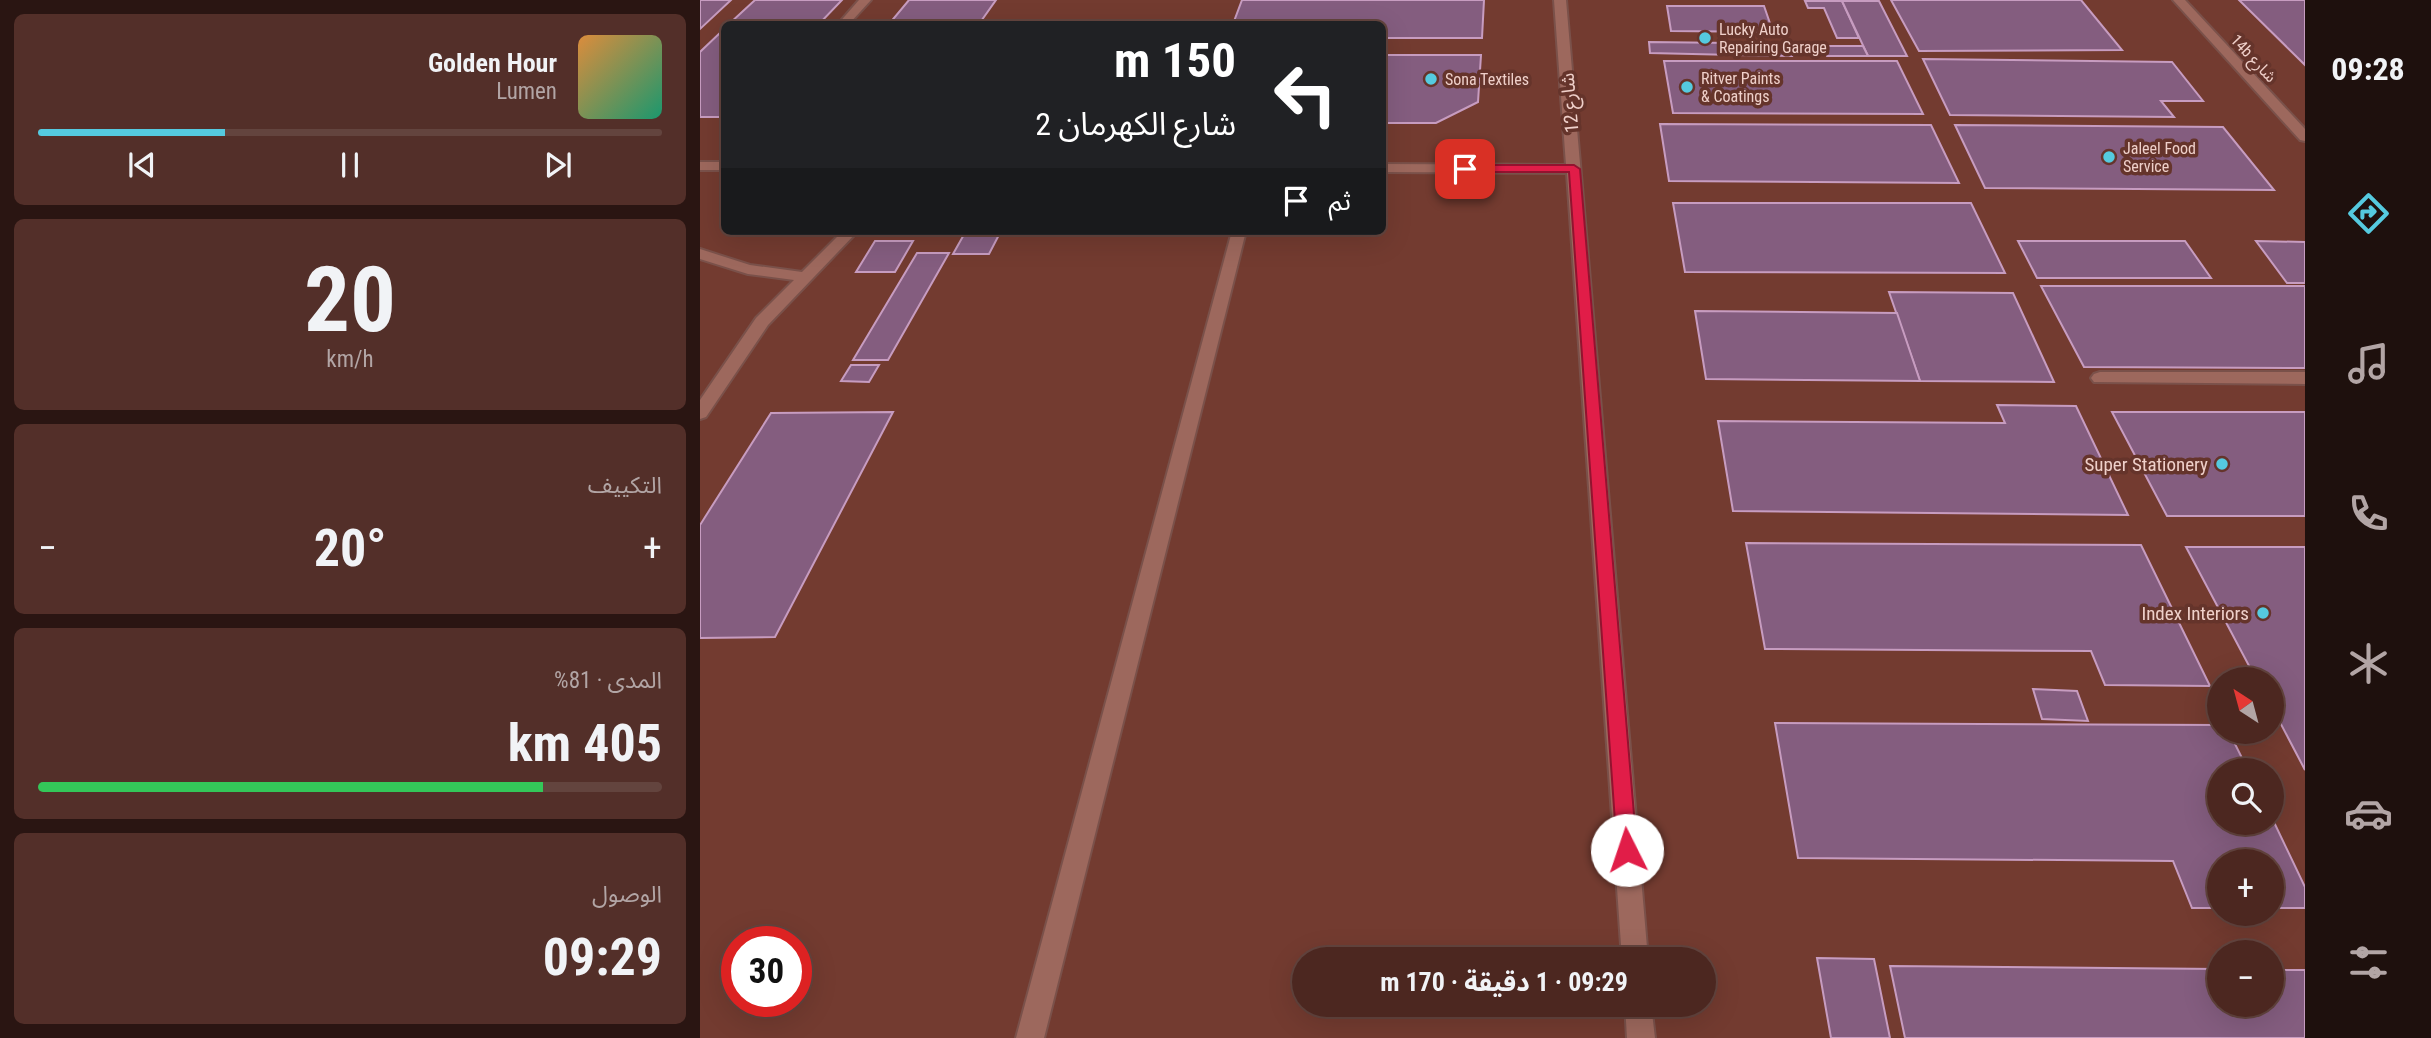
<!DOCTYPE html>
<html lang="ar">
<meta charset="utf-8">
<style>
:root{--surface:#4c2720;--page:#532f29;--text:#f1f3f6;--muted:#b2a5a5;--line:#63443e;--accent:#55cadf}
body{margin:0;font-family:"Roboto Condensed","Noto Sans Arabic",sans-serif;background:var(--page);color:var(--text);direction:rtl;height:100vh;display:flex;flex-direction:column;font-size:26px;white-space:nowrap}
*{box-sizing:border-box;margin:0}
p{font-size:23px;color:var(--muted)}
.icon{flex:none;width:38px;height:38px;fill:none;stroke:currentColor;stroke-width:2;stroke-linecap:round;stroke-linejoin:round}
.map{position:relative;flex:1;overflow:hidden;direction:ltr}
.sheet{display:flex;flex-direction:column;gap:14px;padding:14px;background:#2a1512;width:700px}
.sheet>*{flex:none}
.banner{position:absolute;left:21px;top:21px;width:665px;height:214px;border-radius:10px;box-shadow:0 7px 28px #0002,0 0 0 2px var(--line);direction:rtl;background:#202124;color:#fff;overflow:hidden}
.needle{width:46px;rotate:324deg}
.tools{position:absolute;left:1507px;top:667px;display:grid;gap:14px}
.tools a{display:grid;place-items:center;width:77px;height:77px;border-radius:50%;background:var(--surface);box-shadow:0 7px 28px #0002,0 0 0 2px var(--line);font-size:35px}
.speed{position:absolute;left:21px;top:926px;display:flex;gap:14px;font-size:35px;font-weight:700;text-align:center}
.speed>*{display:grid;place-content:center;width:91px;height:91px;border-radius:50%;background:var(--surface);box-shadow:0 7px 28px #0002,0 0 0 2px var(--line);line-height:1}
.speed .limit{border:10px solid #d22;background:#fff;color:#111}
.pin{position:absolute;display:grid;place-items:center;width:60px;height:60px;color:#fff;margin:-30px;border-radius:14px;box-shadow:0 4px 10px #0006}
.me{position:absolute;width:77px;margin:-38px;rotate:356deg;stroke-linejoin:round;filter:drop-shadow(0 0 5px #0008)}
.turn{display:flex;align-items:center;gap:24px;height:147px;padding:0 35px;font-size:32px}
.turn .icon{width:91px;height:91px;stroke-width:2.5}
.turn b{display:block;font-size:49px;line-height:60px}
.then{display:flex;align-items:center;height:66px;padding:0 35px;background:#0003;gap:14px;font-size:26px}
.big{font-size:52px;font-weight:700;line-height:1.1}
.sheet .widget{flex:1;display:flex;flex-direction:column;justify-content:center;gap:10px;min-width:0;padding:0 24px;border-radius:10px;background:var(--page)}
.sheet .dial{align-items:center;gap:0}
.dial b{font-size:91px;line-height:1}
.song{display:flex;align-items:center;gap:21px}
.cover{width:84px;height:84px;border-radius:10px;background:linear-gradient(135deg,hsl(30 70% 55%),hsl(160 70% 35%))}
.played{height:7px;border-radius:4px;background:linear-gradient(90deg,var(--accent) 30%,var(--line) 30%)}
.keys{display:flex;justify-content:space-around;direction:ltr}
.heat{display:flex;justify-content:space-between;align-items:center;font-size:38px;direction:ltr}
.charge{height:10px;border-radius:5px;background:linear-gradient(90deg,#34c759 81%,var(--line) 0)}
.trip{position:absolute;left:592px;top:947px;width:424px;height:70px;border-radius:35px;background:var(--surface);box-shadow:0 7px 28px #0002,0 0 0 2px var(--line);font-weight:700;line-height:70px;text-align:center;direction:rtl}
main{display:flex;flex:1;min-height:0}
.tabs{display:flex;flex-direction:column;width:126px;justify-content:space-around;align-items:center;background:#1e100d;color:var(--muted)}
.tabs .icon{width:49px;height:49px}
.tabs .selected{color:var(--accent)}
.tabs b{font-size:32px;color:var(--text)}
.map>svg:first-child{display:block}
.built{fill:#733b30;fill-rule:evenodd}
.building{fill:#845d7f;stroke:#c79cc0;stroke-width:2}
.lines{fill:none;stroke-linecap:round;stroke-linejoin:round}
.service-casing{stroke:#7a514a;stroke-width:4}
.minor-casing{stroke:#7a514a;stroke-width:4}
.service{fill:#9d685d;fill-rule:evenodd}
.minor{fill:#9d685d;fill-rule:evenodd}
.route{fill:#e11d48;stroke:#92132f;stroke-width:2}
.poi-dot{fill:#55cadf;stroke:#65342b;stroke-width:2.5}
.labels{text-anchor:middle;stroke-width:7;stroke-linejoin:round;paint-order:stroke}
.far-poi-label{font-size:16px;fill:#efd0ca;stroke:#65342b;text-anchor:start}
.far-street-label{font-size:16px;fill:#efd0ca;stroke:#65342b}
.street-label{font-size:19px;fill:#efd0ca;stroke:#65342b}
.poi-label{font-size:19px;fill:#efd0ca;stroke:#65342b;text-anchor:end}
</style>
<main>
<nav class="tabs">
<b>09:28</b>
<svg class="icon selected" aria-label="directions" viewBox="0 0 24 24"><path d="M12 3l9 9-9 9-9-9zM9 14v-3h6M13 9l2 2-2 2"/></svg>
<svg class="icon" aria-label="music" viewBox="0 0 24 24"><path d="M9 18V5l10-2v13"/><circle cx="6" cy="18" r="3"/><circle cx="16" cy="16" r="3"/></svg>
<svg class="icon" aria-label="phone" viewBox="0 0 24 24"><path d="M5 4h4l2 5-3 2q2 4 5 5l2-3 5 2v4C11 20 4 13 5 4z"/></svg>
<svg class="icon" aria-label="climate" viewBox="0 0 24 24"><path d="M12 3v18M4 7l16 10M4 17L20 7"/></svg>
<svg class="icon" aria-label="car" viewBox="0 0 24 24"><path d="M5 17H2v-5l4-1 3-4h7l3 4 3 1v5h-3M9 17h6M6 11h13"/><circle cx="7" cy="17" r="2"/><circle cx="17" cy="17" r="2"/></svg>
<svg class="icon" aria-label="filters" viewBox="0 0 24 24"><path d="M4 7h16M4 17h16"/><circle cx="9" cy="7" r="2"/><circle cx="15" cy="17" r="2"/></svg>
</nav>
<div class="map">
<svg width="1605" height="1038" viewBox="0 0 1605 1038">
<rect width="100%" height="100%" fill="#65342b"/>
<path class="built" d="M0 0H1605V1038H0ZM24 24H682V231H24ZM1519 679H1572V732H1519ZM1519 770H1572V822H1519ZM1519 861H1572V914H1519ZM37 942H96V1001H37ZM1519 952H1572V1004H1519ZM604 959H1003V1004H604Z"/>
<g class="building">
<polygon points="0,0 31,0 0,29"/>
<polygon points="55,0 142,0 119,24 29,24"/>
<polygon points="209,0 296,0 279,24 189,24"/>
<polygon points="542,0 784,0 782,38 682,38 682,24 533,24"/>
<polygon points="1191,0 1381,0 1422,50 1219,51"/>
<polygon points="1539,0 1605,0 1605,65"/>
<polygon points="1105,1 1142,1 1159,38 1137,38 1124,8 1108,8"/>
<polygon points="1142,1 1179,1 1207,56 1168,56"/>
<polygon points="967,6 1064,6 1073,32 971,31"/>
<polygon points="24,29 24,117 0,117 0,52"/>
<polygon points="949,42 1033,43 1034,55 950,53"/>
<polygon points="1033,43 1089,44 1092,56 1034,55"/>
<polygon points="1123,46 1163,46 1168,56 1127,56"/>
<polygon points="682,55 781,55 778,102 736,123 682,123"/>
<polygon points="1223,59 1472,62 1503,101 1461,101 1474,117 1250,115"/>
<polygon points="964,61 1197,61 1223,114 973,113"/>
<polygon points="960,124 1231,125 1259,183 969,181"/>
<polygon points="1255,125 1523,127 1574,190 1285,188"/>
<polygon points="973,203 1271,203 1305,273 985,272"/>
<polygon points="266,231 301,231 289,254 253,254"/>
<polygon points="175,241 213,241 195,272 156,272"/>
<polygon points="1318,241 1485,241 1511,278 1337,278"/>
<polygon points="1556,241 1605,242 1605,283 1587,283"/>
<polygon points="217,253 249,253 188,360 153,360"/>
<polygon points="1341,286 1605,286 1605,368 1384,367"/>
<polygon points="1189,292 1313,293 1354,382 1220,381"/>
<polygon points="995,311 1197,313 1220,381 1006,379"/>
<polygon points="151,365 179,365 169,382 141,381"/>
<polygon points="1297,405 1376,406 1428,515 1033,511 1018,421 1305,423"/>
<polygon points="193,412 75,637 0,638 0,525 71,413"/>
<polygon points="1412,412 1605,412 1605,516 1467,516"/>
<polygon points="1046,543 1441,545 1510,686 1405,685 1391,651 1065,649"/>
<polygon points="1486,547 1605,547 1605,770 1572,707 1572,679 1556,679"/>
<polygon points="1333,689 1377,691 1388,721 1342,719"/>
<polygon points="1075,723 1519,725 1519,732 1529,732 1548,770 1519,770 1519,822 1572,822 1572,818 1605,887 1605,908 1572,908 1572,861 1519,861 1519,908 1492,908 1473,861 1098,858"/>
<polygon points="1117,958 1174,959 1190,1038 1131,1038"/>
<polygon points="1190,966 1519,969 1519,1004 1572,1004 1572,970 1605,970 1605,1038 1205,1038"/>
</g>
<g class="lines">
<g class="service-casing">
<g id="service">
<polygon points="159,0 171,0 149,24 138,24"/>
<polygon points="1473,0 1485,0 1605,129 1605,141 1600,140"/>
<polygon points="143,231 158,231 68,325 6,417 0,419 0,400 56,318 94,280 48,274 0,259 0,249 50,265 102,272"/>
<polygon points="532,231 546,231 344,1038 316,1038"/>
<polygon points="1400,372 1605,372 1605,384 1394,382 1391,378 1394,374"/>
</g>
</g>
<g class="minor-casing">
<g id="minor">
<polygon points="854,0 866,0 948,959 922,959 867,173 682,172 682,164 866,165"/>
<rect x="0" y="162" width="24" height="8"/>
<polygon points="925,1004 951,1004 955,1038 927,1038"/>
</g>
</g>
<use href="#service" class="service"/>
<use href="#minor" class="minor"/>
</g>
<polygon class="route" points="874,165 880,169 937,850 934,857 927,859 919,857 917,850 869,172 765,172 759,169 765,165"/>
<g class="poi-dot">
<circle cx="1005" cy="38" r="7"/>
<circle cx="731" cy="79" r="7"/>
<circle cx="987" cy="87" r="7"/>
<circle cx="1409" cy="157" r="7"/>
<circle cx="1522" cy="464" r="7"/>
<circle cx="1563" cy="613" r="7"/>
</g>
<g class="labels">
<g class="far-poi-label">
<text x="1019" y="35">Lucky Auto<tspan x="1019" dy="18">Repairing Garage</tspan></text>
<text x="1001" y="84">Ritver Paints<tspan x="1001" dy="18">&amp; Coatings</tspan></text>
<text x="745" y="85">Sona Textiles</text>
<text x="1423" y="154">Jaleel Food<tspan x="1423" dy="18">Service</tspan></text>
</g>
<g class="far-street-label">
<text transform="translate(1554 58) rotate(47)" y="6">14b شارع</text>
</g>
<g class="street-label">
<text transform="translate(869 103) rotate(-95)" y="7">شارع 12</text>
</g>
<g class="poi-label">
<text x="1508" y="471">Super Stationery</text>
<text x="1549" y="620">Index Interiors</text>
</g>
</g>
</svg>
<div class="tools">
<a><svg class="needle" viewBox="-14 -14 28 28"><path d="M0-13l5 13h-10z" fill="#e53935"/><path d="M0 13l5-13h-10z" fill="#b2a5a5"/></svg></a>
<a><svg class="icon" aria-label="search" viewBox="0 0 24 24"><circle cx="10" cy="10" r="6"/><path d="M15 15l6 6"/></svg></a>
<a>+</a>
<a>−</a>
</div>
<div class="speed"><div class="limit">30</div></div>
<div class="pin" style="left:765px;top:169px;background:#d93025"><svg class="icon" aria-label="arrive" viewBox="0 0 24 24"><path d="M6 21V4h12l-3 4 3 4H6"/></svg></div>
<svg class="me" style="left:927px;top:850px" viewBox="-20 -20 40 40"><circle r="19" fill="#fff"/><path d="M0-13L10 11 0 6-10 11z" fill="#e11d48"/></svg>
<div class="trip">09:29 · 1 دقيقة · 170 m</div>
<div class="banner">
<div class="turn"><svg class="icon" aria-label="left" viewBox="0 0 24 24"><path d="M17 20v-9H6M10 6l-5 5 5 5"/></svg><div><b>150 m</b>شارع الكهرمان 2</div></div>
<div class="then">ثم<svg class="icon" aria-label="arrive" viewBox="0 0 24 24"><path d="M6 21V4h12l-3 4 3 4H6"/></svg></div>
</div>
</div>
<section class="sheet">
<div class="widget">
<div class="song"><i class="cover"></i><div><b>Golden Hour</b><p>Lumen</p></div></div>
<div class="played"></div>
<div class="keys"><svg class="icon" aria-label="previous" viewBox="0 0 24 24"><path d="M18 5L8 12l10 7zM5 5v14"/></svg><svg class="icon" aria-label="pause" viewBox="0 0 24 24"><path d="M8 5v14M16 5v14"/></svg><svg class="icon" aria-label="next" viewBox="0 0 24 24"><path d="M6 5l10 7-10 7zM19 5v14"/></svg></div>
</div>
<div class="widget dial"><b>20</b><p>km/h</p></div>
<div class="widget"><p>التكييف</p>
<div class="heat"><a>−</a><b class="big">20°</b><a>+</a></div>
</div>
<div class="widget"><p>المدى · 81%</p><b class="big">405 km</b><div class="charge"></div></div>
<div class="widget"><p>الوصول</p><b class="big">09:29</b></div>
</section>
</main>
